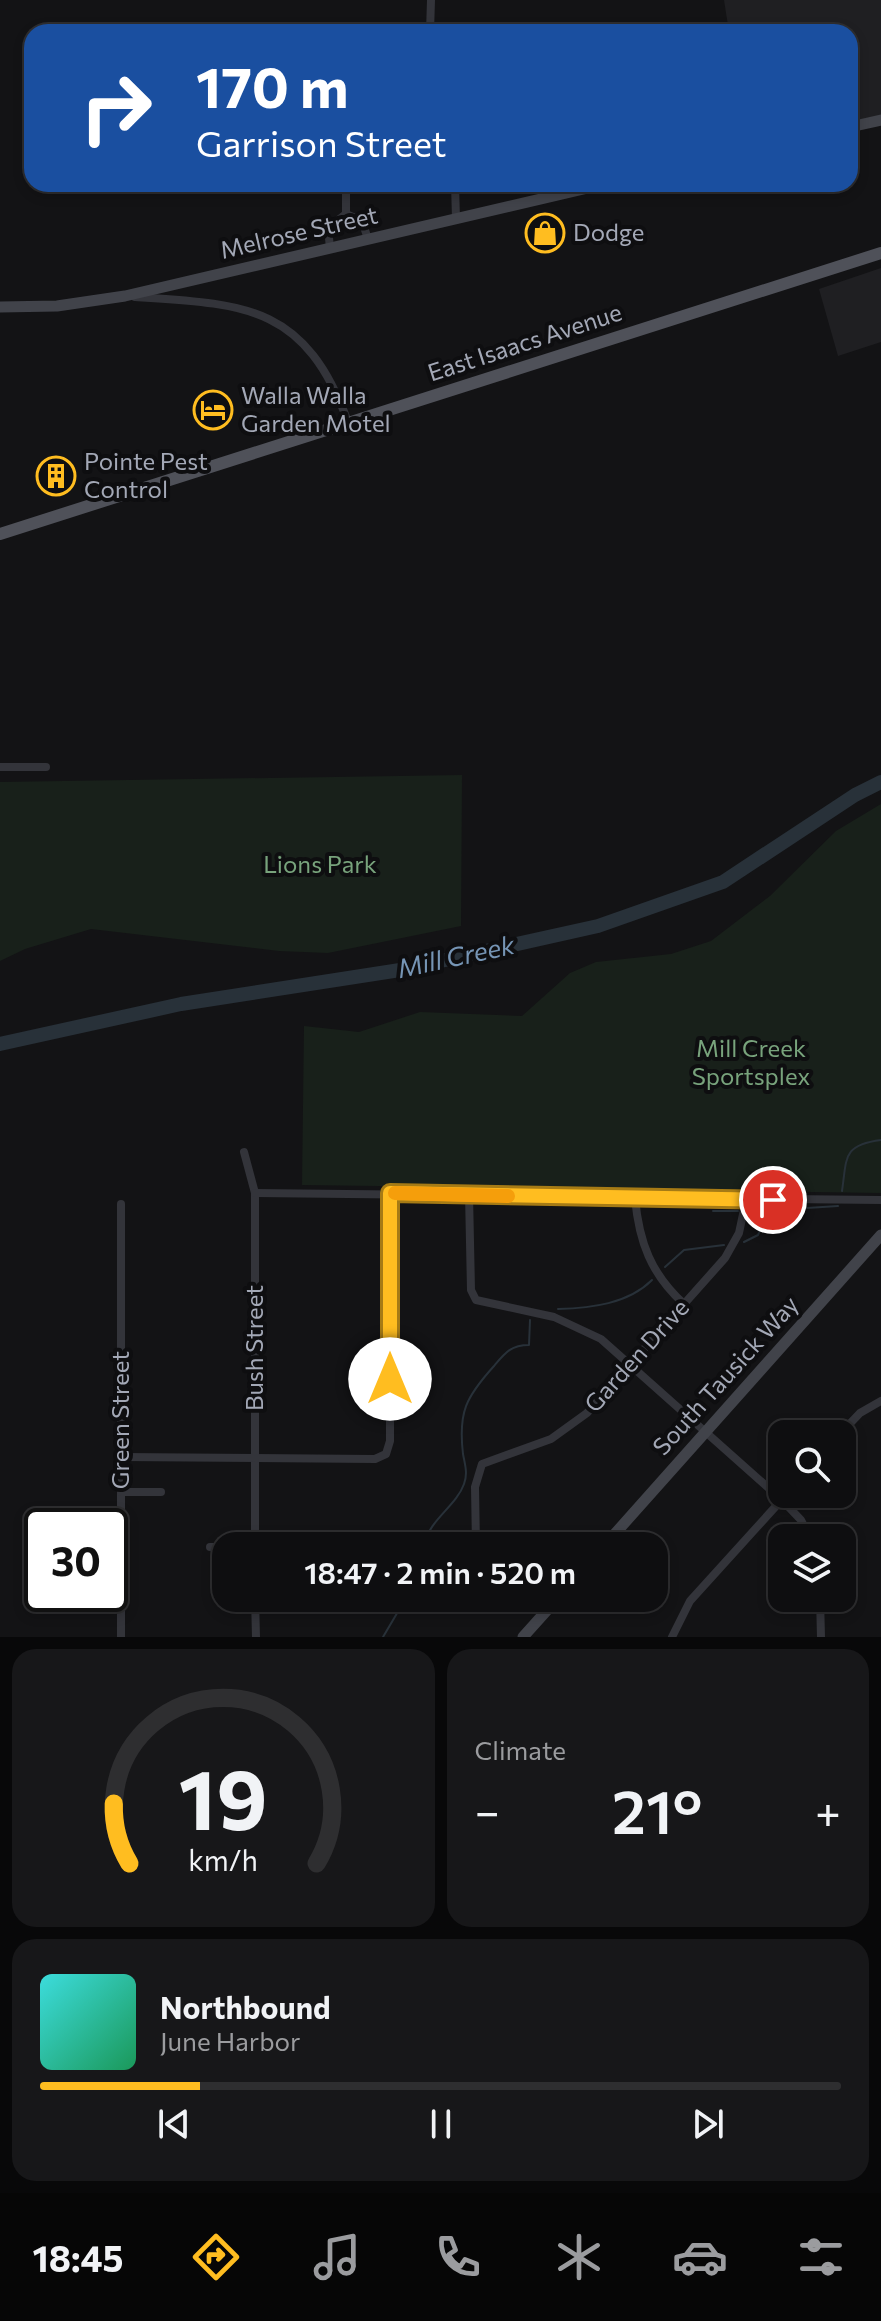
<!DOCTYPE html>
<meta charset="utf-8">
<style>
:root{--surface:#0e0e10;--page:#171719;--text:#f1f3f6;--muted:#9b9c9f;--line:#2e2e30;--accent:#ffbd20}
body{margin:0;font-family:Commissioner,sans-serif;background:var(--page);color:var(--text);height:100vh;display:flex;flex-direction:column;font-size:30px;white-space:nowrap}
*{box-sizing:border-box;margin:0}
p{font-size:26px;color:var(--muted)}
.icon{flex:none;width:44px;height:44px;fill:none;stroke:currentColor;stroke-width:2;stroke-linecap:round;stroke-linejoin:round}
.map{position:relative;height:1637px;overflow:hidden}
.drawer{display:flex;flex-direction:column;gap:12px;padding:12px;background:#080809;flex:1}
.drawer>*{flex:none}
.banner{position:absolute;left:24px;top:24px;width:834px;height:168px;border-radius:24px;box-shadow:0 4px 12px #0003,0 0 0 2px var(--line);background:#1a4fa0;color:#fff;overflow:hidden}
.buttons{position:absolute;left:768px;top:1420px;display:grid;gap:16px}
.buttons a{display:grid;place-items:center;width:88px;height:88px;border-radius:16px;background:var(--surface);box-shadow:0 4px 12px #0003,0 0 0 2px var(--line);font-size:40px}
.speed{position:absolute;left:24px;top:1508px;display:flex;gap:16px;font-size:40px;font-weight:700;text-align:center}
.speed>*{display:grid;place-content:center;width:104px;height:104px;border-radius:50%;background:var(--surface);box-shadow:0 4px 12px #0003,0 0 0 2px var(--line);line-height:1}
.speed .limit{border:4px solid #111;border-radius:12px;background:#fff;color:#111}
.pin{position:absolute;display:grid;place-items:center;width:68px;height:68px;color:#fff;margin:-34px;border:4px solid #fff;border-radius:50%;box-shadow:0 2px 8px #0007}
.me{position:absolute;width:88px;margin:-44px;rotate:0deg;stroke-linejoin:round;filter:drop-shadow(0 0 6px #0008)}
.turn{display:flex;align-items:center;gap:28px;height:168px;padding:0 40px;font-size:36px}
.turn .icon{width:104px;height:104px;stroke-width:2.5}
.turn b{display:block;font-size:56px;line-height:68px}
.big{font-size:60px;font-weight:600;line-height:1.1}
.drawer .tile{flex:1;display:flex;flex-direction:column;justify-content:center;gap:12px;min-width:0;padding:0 28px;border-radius:24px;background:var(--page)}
.drawer .dial{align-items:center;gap:0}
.dial svg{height:208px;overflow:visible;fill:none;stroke:var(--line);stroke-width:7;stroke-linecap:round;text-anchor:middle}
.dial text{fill:var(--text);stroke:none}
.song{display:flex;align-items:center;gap:24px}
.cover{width:96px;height:96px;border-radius:12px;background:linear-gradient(135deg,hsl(180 70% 55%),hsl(150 70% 35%))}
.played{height:8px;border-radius:4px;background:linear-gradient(90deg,var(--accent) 20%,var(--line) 20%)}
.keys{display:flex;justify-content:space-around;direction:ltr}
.heat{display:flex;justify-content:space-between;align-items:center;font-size:44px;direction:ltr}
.drawer .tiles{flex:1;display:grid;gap:12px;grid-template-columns:1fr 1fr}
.tile:last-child{grid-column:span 2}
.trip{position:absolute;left:212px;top:1532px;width:456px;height:80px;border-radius:24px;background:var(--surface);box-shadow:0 4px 12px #0003,0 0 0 2px var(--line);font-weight:600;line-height:80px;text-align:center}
.menu{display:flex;height:128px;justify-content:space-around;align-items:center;background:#060606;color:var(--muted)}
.menu .icon{width:56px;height:56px}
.menu .active{color:var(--accent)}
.menu b{font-size:36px;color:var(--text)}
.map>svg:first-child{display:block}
.built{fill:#1f1f22}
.green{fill:#18201a}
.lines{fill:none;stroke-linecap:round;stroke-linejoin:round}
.stream{stroke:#283139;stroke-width:2}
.river{stroke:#283139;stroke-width:14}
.street{stroke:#33343a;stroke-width:8}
.secondary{stroke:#41434a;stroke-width:11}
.primary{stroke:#4f5159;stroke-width:12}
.route-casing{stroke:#a67b15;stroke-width:20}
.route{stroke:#ffbd20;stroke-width:14}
.slow{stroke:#f59e0b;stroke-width:14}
.labels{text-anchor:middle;stroke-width:8;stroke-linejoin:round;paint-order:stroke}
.street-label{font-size:24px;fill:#a3a8b6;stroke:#0e0e10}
.poi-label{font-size:24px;fill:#a3a8b6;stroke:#0e0e10;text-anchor:start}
.park-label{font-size:24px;fill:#78a37c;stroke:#0e0e10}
.water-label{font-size:26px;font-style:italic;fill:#7695b5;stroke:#0e0e10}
</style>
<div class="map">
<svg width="881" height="1637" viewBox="0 0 881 1637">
<rect width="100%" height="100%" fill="#131315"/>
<g class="built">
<polygon points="724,0 881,0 881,121 850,128 850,32 729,32"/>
<polygon points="881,268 881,342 838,356 819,289"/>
</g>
<g class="green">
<polygon points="462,775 461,926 328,953 279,951 91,929 25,949 0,961 0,782"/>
<polygon points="881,804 881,1193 302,1185 304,1026 359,1032 420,1012 522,1016 570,973 596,962 671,954 711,941 770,896 836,831"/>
</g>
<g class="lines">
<g class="stream">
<path d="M842 1191C847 1158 842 1145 881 1140"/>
<polyline points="776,1210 838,1206"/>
<polyline points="713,1211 738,1211"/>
<polyline points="750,1211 770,1211"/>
<polyline points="744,1242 758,1235 765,1219"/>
<polyline points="665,1267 684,1250 724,1245"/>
<path d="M558 1309C591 1308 628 1304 652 1280"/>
<path d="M425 1546C426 1522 456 1507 464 1484 468 1473 465 1465 463 1454 458 1412 466 1397 494 1366 505 1353 511 1345 529 1345L530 1320"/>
<polyline points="383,1637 406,1598"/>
</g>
<polyline class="river" points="0,1044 181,1004 400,970 598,926 723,882 855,795 881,782"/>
<g class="street">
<polyline points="430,32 431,0"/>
<polyline points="455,184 456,219"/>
<polyline points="346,214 362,221 368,239"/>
<polyline points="330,248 328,228 346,214 346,184"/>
<path d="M135 297C246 304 305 305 348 422"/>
<polyline points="0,767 46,767"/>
<polyline points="244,1152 255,1193 255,1546"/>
<polyline points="255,1193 881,1200"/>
<polyline points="469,1194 471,1290 476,1300 554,1317 601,1339 782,1500 801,1520 810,1538"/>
<path d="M635 1198C639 1242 651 1274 684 1304"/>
<polyline points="121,1204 121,1637"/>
<polyline points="840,1434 860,1413 881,1401"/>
<polyline points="121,1457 375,1459 386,1454 390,1441 390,1193"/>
<polyline points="121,1492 161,1492"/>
<polyline points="476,1546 475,1487 482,1464 551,1439 587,1413 725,1258 739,1233 746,1200"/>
<polyline points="210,1547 226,1547"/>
<polyline points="255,1598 256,1637"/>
<polyline points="820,1598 821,1637"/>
<polyline points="672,1637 690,1601 787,1494"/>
</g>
<g class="secondary">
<polyline points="850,127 881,120"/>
<polyline points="0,307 57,306 125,296 605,184"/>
<polyline points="604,1546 881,1235"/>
<polyline points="523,1637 558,1598"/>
</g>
<polyline class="primary" points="0,534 881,253"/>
</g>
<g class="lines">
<g class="route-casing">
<polyline id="route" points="390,1379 390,1193 773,1200"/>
</g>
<use href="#route" class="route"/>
<polyline class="slow" points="395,1193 508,1196"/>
</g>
<defs>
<g id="shop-ring" transform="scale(2)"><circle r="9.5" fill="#0e0e10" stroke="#ffbd20" stroke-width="1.5"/><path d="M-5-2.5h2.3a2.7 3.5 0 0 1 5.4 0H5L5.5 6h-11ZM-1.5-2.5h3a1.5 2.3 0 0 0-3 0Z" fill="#ffbd20"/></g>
<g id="hotel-ring" transform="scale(2)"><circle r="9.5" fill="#0e0e10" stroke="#ffbd20" stroke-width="1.5"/><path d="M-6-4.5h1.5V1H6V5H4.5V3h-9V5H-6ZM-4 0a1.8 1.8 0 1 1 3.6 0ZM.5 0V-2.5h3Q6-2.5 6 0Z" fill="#ffbd20"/></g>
<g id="building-ring" transform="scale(2)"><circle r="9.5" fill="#0e0e10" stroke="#ffbd20" stroke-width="1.5"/><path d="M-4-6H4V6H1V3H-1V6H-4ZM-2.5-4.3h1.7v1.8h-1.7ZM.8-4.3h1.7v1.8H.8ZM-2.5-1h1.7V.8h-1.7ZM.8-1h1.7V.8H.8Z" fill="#ffbd20"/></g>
</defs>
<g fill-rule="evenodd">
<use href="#shop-ring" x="545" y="233"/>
<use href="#hotel-ring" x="213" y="410"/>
<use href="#building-ring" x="56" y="476"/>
</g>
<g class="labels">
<g class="street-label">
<text transform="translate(299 233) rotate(-13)" y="8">Melrose Street</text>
<text transform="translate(525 343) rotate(-18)" y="8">East Isaacs Avenue</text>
<text transform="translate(255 1348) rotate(-90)" y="8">Bush Street</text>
<text transform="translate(637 1356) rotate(-48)" y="8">Garden Drive</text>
<text transform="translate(726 1376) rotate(-48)" y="8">South Tausick Way</text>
<text transform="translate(121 1420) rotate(-90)" y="8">Green Street</text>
</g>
<g class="poi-label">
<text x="573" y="241">Dodge</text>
<text x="241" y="404">Walla Walla<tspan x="241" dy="28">Garden Motel</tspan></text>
<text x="84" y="470">Pointe Pest<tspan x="84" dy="28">Control</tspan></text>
</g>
<g class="park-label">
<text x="320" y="873">Lions Park</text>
<text x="751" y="1057">Mill Creek<tspan x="751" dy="28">Sportsplex</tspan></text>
</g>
<g class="water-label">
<text transform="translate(456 957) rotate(-12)" y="9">Mill Creek</text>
</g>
</g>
</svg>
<div class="buttons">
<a><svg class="icon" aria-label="search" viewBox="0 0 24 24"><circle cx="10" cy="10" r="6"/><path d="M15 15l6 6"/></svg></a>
<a><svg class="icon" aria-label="layers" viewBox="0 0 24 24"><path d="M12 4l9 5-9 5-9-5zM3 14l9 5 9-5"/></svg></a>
</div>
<div class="speed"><div class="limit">30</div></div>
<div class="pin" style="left:773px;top:1200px;background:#d93025"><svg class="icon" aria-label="arrive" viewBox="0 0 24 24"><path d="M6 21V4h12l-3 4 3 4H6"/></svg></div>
<svg class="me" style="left:390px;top:1379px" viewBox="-20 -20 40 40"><circle r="19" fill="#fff"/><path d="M0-13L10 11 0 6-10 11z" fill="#ffbd20"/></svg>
<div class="trip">18:47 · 2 min · 520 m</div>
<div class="banner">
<div class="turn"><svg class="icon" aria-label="right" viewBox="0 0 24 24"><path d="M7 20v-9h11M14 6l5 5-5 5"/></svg><div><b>170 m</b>Garrison Street</div></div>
</div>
</div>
<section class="drawer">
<div class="tiles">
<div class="tile dial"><svg viewBox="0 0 100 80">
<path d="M14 69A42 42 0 1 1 86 69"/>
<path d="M14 69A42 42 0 0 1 8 46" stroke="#ffbd20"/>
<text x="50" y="56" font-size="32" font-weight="700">19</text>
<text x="50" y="72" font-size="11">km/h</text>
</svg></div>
<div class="tile"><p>Climate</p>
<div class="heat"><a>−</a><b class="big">21°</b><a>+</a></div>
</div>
<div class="tile">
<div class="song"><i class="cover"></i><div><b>Northbound</b><p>June Harbor</p></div></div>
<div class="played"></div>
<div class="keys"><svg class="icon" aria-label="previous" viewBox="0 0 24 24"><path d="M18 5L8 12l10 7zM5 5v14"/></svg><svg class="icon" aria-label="pause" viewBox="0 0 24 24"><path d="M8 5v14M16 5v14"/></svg><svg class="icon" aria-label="next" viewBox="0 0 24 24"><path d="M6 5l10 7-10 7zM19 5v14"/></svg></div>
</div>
</div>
</section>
<nav class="menu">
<b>18:45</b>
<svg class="icon active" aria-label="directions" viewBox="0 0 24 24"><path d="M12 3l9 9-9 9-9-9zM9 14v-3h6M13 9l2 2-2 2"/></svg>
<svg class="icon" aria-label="music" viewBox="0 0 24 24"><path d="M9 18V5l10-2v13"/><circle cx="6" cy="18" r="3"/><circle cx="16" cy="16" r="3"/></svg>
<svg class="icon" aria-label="phone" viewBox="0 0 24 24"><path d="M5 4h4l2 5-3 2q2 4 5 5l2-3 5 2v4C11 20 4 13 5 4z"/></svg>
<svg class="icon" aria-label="climate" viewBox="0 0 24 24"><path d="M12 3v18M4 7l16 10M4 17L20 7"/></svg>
<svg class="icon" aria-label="car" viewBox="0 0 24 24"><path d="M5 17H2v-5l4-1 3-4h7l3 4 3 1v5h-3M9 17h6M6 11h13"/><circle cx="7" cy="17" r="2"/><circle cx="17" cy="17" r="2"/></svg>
<svg class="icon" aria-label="filters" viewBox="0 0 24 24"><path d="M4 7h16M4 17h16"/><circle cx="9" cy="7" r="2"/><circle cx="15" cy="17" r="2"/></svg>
</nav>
